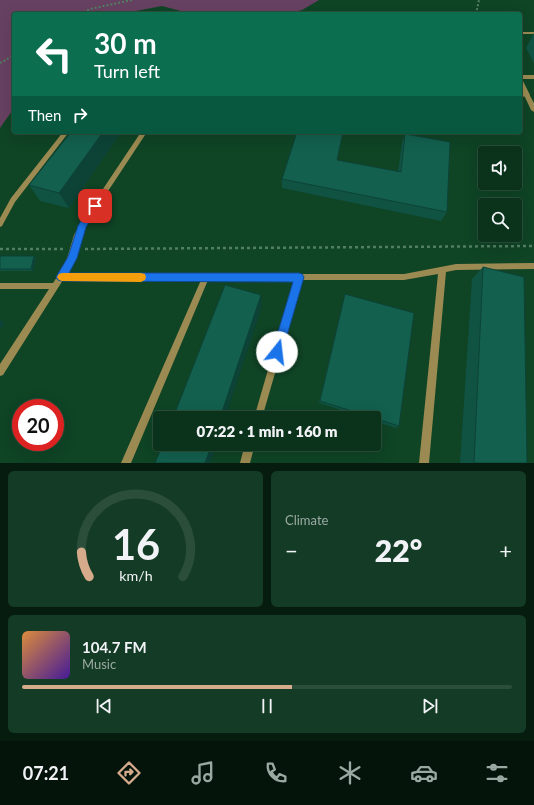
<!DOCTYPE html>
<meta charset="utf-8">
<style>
:root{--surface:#0b331c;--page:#143b25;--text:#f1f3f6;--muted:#9aaaa3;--line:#2b4e3b;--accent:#d6ab8b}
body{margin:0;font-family:Lato,sans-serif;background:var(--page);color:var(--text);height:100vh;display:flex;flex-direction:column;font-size:15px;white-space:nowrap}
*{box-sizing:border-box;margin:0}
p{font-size:13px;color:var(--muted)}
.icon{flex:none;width:22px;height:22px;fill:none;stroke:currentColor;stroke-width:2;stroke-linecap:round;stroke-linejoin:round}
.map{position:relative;height:463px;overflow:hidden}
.side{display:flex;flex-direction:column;gap:8px;padding:8px;background:#061c0f;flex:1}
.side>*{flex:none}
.hud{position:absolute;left:12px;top:12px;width:510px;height:122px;border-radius:4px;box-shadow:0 4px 16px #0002,0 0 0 1px var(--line);background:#0b6e4f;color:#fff;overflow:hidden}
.controls{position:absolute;left:478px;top:146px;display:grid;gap:8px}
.controls a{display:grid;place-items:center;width:44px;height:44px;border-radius:4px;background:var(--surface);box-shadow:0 4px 16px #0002,0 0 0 1px var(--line);font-size:20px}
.speed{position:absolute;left:12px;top:399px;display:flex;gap:8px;font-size:20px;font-weight:700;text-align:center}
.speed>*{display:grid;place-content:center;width:52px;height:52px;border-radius:50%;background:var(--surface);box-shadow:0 4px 16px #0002,0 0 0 1px var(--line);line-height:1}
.speed .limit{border:6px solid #d22;background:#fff;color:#111}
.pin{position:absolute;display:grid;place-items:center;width:34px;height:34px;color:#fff;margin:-17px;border-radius:8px;box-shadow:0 2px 6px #0006}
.me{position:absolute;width:44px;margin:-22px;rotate:16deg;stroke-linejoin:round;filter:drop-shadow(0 0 3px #0008)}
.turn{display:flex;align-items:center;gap:14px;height:84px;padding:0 16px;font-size:18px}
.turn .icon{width:52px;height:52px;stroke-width:2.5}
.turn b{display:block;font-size:28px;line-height:34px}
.then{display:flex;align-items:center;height:38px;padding:0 16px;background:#0003;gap:8px;font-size:15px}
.big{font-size:30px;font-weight:800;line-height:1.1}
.side .tile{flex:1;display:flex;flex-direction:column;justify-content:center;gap:6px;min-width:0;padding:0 14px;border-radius:6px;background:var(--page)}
.side .dial{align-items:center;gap:0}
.dial svg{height:104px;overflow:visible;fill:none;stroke:var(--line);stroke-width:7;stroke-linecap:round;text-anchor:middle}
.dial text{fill:var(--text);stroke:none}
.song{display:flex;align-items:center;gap:12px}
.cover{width:48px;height:48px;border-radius:6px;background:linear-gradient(135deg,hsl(30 70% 55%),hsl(260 70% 35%))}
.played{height:4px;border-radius:2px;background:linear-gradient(90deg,var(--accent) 55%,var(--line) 55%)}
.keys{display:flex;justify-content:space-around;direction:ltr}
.heat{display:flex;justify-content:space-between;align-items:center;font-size:22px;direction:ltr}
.side .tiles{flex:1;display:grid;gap:8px;grid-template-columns:1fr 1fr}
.tile:last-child{grid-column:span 2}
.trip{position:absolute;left:153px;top:411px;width:228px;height:40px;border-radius:4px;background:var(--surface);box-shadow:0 4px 16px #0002,0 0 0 1px var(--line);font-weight:800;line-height:40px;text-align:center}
.dock{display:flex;height:64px;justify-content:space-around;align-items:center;background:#04140b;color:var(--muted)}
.dock .icon{width:28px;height:28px}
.dock .current{color:var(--accent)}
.dock b{font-size:18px;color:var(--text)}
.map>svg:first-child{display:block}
.green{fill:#674161}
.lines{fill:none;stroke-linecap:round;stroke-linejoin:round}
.path-far1{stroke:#527f63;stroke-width:2;stroke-dasharray:2 2;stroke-linecap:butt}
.path{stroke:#527f63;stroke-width:2.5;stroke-dasharray:3 3;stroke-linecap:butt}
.lane{fill:#9b8a51;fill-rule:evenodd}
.street{fill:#9b8a51;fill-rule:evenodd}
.wall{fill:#105343}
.shaded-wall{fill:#0d4337}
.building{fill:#13604e;stroke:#0d4337}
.route{fill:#1a73e8;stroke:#114b97}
.slow{fill:#f59e0b}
</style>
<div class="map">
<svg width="534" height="463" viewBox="0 0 534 463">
<rect width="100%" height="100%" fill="#0f4425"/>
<polygon class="green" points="0,0 319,0 302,10 287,14 192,14 162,6 120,14 14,14 14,108 0,128"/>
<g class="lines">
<g class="path-far1">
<polyline points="80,14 90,9 132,0"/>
<polyline points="476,14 479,0"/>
<polyline points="0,63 14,55"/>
</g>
<g class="path">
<polyline points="0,249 64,249"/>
<polyline points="85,249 534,246"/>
</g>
<g class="lane">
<rect x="520" y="32" width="14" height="2"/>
<rect x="520" y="75" width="14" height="4"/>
<polygon points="520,79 523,81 530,95 529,96 520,97 520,93 523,93 520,86"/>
<polygon points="63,132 69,132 15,202 2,226 0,227 0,218 11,198"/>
<path d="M141 132H147L87 223C79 239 77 258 67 274H404L456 264 534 263V269L456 270 446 272 429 463H419L438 274 404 280H302L262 418H254L294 280H208L131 463H121L201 280H63L3 375 0 376V364L49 289H0V283H53L65 265 74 235 83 219Z"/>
<polygon points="245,444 255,444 250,463 240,463"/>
</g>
<polygon class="street" points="527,93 529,94 534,103 534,112 531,110 524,95"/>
</g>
<g class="wall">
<polygon points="534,33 534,63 526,48"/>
<polygon points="71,132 121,132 69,208 40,201 29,185"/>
<polygon points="405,134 447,212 441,221 282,188 282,179 337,160 398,172 402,143"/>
<polygon points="0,256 34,256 36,258 33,271 0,271"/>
<polygon points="483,267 527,463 460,463 472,279"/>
<polygon points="345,294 399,426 396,428 374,421 374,418 366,418 319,403"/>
</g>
<g class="shaded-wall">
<polygon points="103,132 121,132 69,208 59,193"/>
<polygon points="34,256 36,258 33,271 31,269"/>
<polygon points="261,295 262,306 225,418 220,418"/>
<polygon points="0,320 5,323 0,330"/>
<polygon points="212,444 217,444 210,463 205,463"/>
</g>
<g class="building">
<polygon points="166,10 185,14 163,14"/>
<polygon points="71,132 103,132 59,193 29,185"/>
<polygon points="297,132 343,132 337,160 401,172 405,134 450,142 447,212 282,179"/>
<polygon points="0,256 34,256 31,269 0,269"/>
<polygon points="483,267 524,277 527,463 474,463"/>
<polygon points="225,285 261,295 220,418 173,418"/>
<polygon points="345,294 414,313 399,426 320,401"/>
<polygon points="163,444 212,444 205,463 155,463"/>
</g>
<polygon class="route" points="95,202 99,206 86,227 77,258 69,273 299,273 302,274 304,277 281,356 277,357 273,356 272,352 293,282 61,281 58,280 56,277 68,257 78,226 92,203"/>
<polygon class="slow" points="62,273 141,273 145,274 146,277 145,280 141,282 62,281 59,280 57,277 59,274"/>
</svg>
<div class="controls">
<a><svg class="icon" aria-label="sound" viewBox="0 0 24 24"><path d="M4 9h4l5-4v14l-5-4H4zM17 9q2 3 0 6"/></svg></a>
<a><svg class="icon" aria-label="search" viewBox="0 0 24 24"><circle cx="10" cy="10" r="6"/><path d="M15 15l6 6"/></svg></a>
</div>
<div class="speed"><div class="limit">20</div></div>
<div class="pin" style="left:95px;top:206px;background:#d93025"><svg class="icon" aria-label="arrive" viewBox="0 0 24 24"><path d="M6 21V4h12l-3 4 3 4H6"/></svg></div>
<svg class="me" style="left:277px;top:352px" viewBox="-20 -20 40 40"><circle r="19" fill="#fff"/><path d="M0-13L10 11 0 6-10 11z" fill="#1a73e8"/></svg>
<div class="trip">07:22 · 1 min · 160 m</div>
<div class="hud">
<div class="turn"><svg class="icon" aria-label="left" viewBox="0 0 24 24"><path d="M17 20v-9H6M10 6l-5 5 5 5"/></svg><div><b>30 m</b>Turn left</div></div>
<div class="then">Then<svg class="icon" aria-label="right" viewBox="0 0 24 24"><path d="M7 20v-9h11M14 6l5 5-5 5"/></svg></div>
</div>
</div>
<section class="side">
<div class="tiles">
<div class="tile dial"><svg viewBox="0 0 100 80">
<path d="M14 69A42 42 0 1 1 86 69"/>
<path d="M14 69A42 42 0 0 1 8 50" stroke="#d6ab8b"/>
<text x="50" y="56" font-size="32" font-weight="700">16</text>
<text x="50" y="72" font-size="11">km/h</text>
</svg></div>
<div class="tile"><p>Climate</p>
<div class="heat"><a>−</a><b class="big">22°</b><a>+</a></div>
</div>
<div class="tile">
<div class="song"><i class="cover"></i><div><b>104.7 FM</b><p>Music</p></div></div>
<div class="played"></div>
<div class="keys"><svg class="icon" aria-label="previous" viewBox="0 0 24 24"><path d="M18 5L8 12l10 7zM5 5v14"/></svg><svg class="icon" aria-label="pause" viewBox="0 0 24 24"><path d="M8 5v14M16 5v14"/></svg><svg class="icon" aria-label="next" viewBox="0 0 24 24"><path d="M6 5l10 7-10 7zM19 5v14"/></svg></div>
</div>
</div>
</section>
<nav class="dock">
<b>07:21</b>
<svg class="icon current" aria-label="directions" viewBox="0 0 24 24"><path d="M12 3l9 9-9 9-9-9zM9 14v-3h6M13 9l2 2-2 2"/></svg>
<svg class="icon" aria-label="music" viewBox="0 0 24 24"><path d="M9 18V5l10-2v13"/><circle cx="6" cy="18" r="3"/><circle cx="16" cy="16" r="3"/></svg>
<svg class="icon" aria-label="phone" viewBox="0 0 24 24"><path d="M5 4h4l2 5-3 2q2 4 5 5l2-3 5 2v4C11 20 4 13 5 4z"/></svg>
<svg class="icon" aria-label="climate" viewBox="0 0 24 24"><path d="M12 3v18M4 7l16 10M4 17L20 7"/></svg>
<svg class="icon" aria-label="car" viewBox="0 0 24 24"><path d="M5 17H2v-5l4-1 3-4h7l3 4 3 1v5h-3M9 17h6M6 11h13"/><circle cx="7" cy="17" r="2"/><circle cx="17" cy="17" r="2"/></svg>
<svg class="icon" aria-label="filters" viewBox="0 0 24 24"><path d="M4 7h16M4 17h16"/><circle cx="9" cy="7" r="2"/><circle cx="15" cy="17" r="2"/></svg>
</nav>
